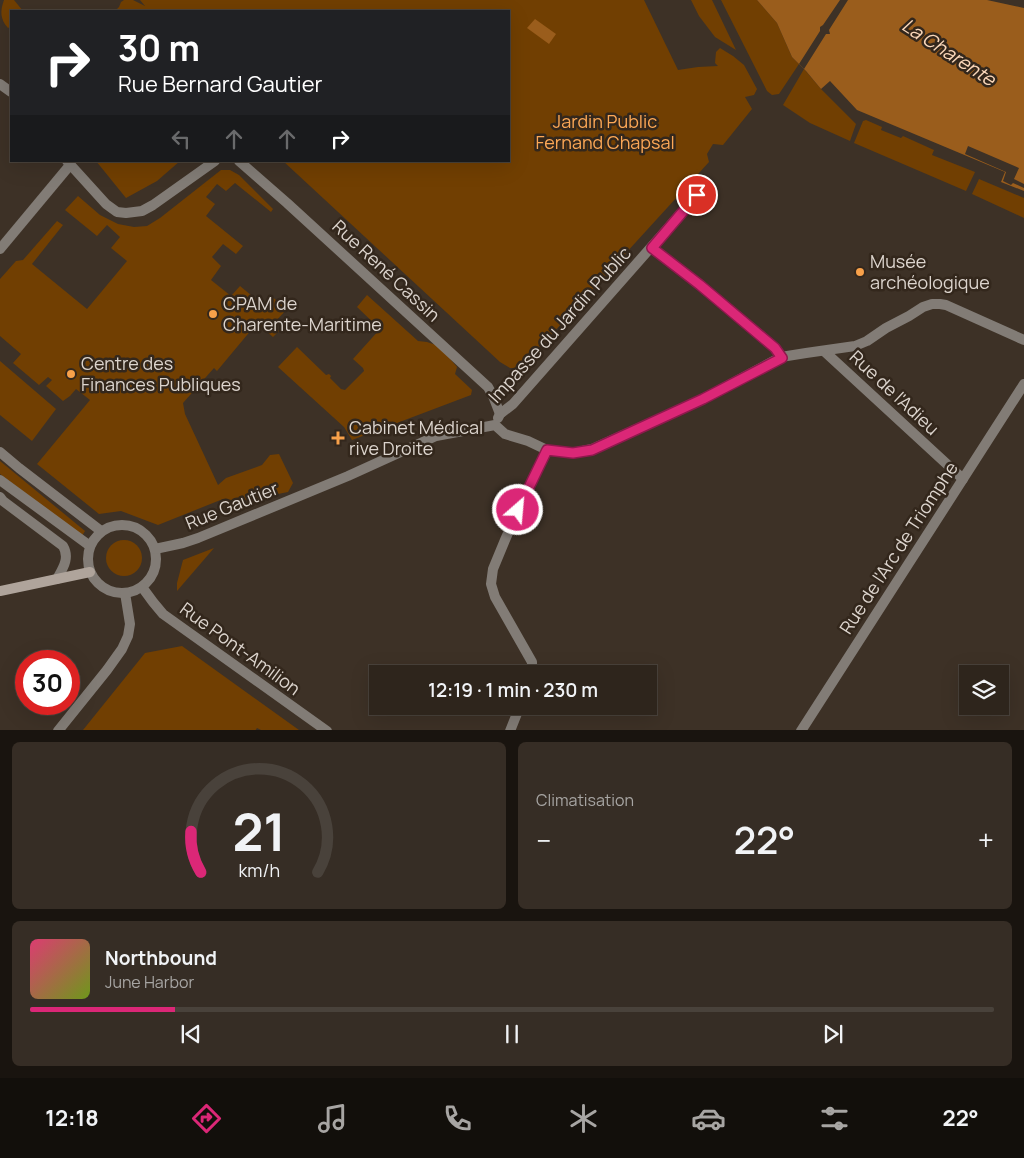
<!DOCTYPE html>
<html lang="fr">
<meta charset="utf-8">
<style>
:root{--surface:#2e251c;--page:#362d25;--text:#f1f3f6;--muted:#a7a5a3;--line:#49423b;--accent:#db2777}
body{margin:0;font-family:Manrope,sans-serif;background:var(--page);color:var(--text);height:100vh;display:flex;flex-direction:column;font-size:19px;white-space:nowrap}
*{box-sizing:border-box;margin:0}
p{font-size:16px;color:var(--muted)}
.icon{flex:none;width:28px;height:28px;fill:none;stroke:currentColor;stroke-width:2;stroke-linecap:round;stroke-linejoin:round}
.map{position:relative;height:730px;overflow:hidden}
.panel{display:flex;flex-direction:column;gap:12px;padding:12px;background:#19140f;flex:1}
.panel>*{flex:none}
.banner{position:absolute;left:10px;top:10px;width:500px;height:152px;border-radius:0px;box-shadow:0 5px 20px #0002,0 0 0 1px var(--line);background:#202124;color:#fff;overflow:hidden}
.fabs{position:absolute;left:959px;top:665px;display:grid;gap:10px}
.fabs a{display:grid;place-items:center;width:50px;height:50px;border-radius:0px;background:var(--surface);box-shadow:0 5px 20px #0002,0 0 0 1px var(--line);font-size:25px}
.speed{position:absolute;left:15px;top:650px;display:flex;gap:10px;font-size:25px;font-weight:700;text-align:center}
.speed>*{display:grid;place-content:center;width:65px;height:65px;border-radius:50%;background:var(--surface);box-shadow:0 5px 20px #0002,0 0 0 1px var(--line);line-height:1}
.speed .limit{border:8px solid #d22;background:#fff;color:#111}
.pin{position:absolute;display:grid;place-items:center;width:42px;height:42px;color:#fff;margin:-21px;border:2px solid #fff;border-radius:50%;box-shadow:0 1px 5px #0007}
.me{position:absolute;width:55px;margin:-28px;rotate:27deg;stroke-linejoin:round;filter:drop-shadow(0 0 4px #0008)}
.turn{display:flex;align-items:center;gap:18px;height:105px;padding:0 25px;font-size:22px}
.turn .icon{width:65px;height:65px;stroke-width:2.5}
.turn b{display:block;font-size:35px;line-height:42px}
.lanes{display:flex;align-items:center;height:48px;padding:0 25px;background:#0003;justify-content:center;gap:25px;direction:ltr}
.lanes .off{opacity:.35}
.big{font-size:38px;font-weight:600;line-height:1.1}
.panel .card{flex:1;display:flex;flex-direction:column;justify-content:center;gap:8px;min-width:0;padding:0 18px;border-radius:8px;background:var(--page)}
.panel .dial{align-items:center;gap:0}
.dial svg{height:130px;overflow:visible;fill:none;stroke:var(--line);stroke-width:7;stroke-linecap:round;text-anchor:middle}
.dial text{fill:var(--text);stroke:none}
.song{display:flex;align-items:center;gap:15px}
.cover{width:60px;height:60px;border-radius:8px;background:linear-gradient(135deg,hsl(340 70% 55%),hsl(80 70% 35%))}
.played{height:5px;border-radius:2px;background:linear-gradient(90deg,var(--accent) 15%,var(--line) 15%)}
.keys{display:flex;justify-content:space-around;direction:ltr}
.heat{display:flex;justify-content:space-between;align-items:center;font-size:28px;direction:ltr}
.panel .tiles{flex:1;display:grid;gap:12px;grid-template-columns:1fr 1fr}
.card:last-child{grid-column:span 2}
.trip{position:absolute;left:369px;top:665px;width:288px;height:50px;border-radius:0px;background:var(--surface);box-shadow:0 5px 20px #0002,0 0 0 1px var(--line);font-weight:600;line-height:50px;text-align:center}
.dock{display:flex;height:80px;justify-content:space-around;align-items:center;background:#120f0b;color:var(--muted)}
.dock .icon{width:35px;height:35px}
.dock .selected{color:var(--accent)}
.dock b{font-size:22px;color:var(--text)}
.map>svg:first-child{display:block}
.green{fill:#713f02}
.water{fill:#9a5d1c}
.pier{fill:#3d3126}
.lines{fill:none;stroke-linecap:round;stroke-linejoin:round}
.street{stroke:#827c76;stroke-width:10}
.secondary{stroke:#afa49b;stroke-width:10}
.route-casing{stroke:#8e194d;stroke-width:12}
.route{stroke:#db2777;stroke-width:9}
.poi-dot{fill:#f8a14a;stroke:#33271c;stroke-width:2}
.labels{text-anchor:middle;stroke-width:5;stroke-linejoin:round;paint-order:stroke}
.park-label{font-size:18px;fill:#fda856;stroke:#33271c}
.poi-label{font-size:18px;fill:#dcd4cd;stroke:#33271c;text-anchor:start}
.street-label{font-size:18px;fill:#dcd4cd;stroke:#33271c}
.water-label{font-size:19px;font-style:italic;fill:#fad7b9;stroke:#33271c}
</style>
<div class="map">
<svg width="1024" height="731" viewBox="0 0 1024 731">
<rect width="100%" height="100%" fill="#3d3126"/>
<g class="green">
<path d="M4 0H14L23 11H11V26L8 28C0 19 0 11 4 0Z"/>
<polygon points="124,0 133,0 145,6 140,0 644,0 678,70 698,67 718,66 715,63 716,52 720,48 733,56 744,65 757,89 754,95 745,97 752,109 723,145 713,144 707,154 709,162 521,368 510,368 500,362 283,161 509,161 509,11 115,11 119,7 121,2"/>
<polygon points="691,0 712,0 736,50 715,37 699,16"/>
<polygon points="721,0 757,0 777,23 792,57 799,64 779,94 772,95 767,91"/>
<polygon points="804,69 821,89 856,124 850,141 810,123 783,105"/>
<polygon points="866,120 882,127 881,130 901,138 903,136 934,150 932,155 975,172 966,191 854,143 863,121"/>
<polygon points="96,161 180,161 157,181 126,198"/>
<polygon points="221,170 230,170 239,175 273,209 271,212 235,183 226,191 217,184 206,197 215,204 206,216 243,246 236,254 223,244 212,257 221,266 211,280 231,296 240,286 263,305 271,296 287,309 275,322 274,326 279,331 273,337 257,323 217,371 214,368 183,403 185,414 218,485 226,478 262,465 270,455 279,454 293,483 288,492 242,501 223,499 158,525 121,511 99,514 37,464 90,400 76,389 70,396 63,401 46,386 52,380 48,377 39,385 13,363 21,354 0,336 0,279 16,261 23,260 57,221 63,225 32,264 87,309 127,261 111,248 120,237 107,225 97,236 65,210 78,196 100,215 118,224 134,227 147,226 160,218"/>
<polygon points="979,179 1024,198 1024,218 972,194"/>
<polygon points="367,295 418,341 427,342 439,346 457,367 455,374 472,390 471,395 352,440 344,427 278,367 297,347 326,375 329,374 331,376 330,378 341,389 345,390 364,371 363,368 353,359 380,329 357,307"/>
<polygon points="0,361 56,409 32,441 0,415"/>
<polygon points="0,461 85,531 82,536 0,474"/>
<circle cx="124" cy="558" r="18"/>
<polygon points="214,548 177,591 177,583 183,560"/>
<polygon points="182,646 299,730 261,730 257,728 255,731 83,730 145,653"/>
</g>
<g class="water">
<polygon points="757,0 987,0 1024,8 1024,191 1001,182 1005,172 857,110 830,81 821,89 806,71 792,57 777,23"/>
<polygon points="535,19 556,34 549,44 527,28"/>
</g>
<g class="pier">
<polygon points="840,0 848,0 829,30 830,34 826,34 804,69 799,64 820,31 820,27 823,25"/>
<polygon points="968,146 1019,168 1014,179 1024,184 1024,188 1013,183 1011,185 1003,181 1006,172 965,154"/>
</g>
<g class="lines">
<g class="street">
<polyline points="0,84 11,92"/>
<polyline points="67,161 106,204 117,212 126,213 142,211 153,205 215,161"/>
<polyline points="239,161 287,203 488,387 493,396 500,414"/>
<polyline points="652,248 700,285 775,348 781,357"/>
<polyline points="0,249 70,165"/>
<polyline points="824,351 963,479"/>
<polyline points="498,418 500,414 513,404 697,195"/>
<polyline points="0,452 19,468 101,531"/>
<polyline points="0,480 90,546"/>
<path d="M0 497 3 501 63 546C70 558 63 568 57 579"/>
<circle cx="122" cy="559" r="34"/>
<polyline points="155,549 183,543 198,538 348,476 436,436 495,425 505,434 528,441 547,450 573,453 592,449 703,399 781,357 806,353 855,346 867,341 886,328 909,316 923,307 932,304 940,304 946,305 1024,340"/>
<polyline points="142,587 153,602 163,614 327,731"/>
<polyline points="532,674 532,662 495,597 491,584 493,569 505,540 518,510 547,450"/>
<polyline points="58,731 107,670 122,649 128,636 130,624 125,593"/>
<polyline points="510,731 520,706"/>
<polyline points="801,731 1024,384"/>
</g>
<polyline class="secondary" points="0,591 90,572"/>
</g>
<g class="lines">
<g class="route-casing">
<polyline id="route" points="518,510 547,450 573,453 592,450 703,399 782,358 775,348 700,285 652,248 697,195"/>
</g>
<use href="#route" class="route"/>
</g>
<g class="poi-dot">
<circle cx="860" cy="272" r="5"/>
<circle cx="213" cy="314" r="5"/>
<circle cx="71" cy="374" r="5"/>
<path d="M335.5 430.5h5v5h5v5h-5v5h-5v-5h-5v-5h5z"/>
</g>
<g class="labels">
<g class="park-label">
<text x="605" y="128">Jardin Public<tspan x="605" dy="21">Fernand Chapsal</tspan></text>
</g>
<g class="poi-label">
<text x="870" y="268">Musée<tspan x="870" dy="21">archéologique</tspan></text>
<text x="223" y="310">CPAM de<tspan x="223" dy="21">Charente-Maritime</tspan></text>
<text x="81" y="370">Centre des<tspan x="81" dy="21">Finances Publiques</tspan></text>
<text x="349" y="434">Cabinet Médical<tspan x="349" dy="21">rive Droite</tspan></text>
</g>
<g class="street-label">
<text transform="translate(386 271) rotate(43)" y="6">Rue René Cassin</text>
<text transform="translate(560 325) rotate(-48)" y="6">Impasse du Jardin Public</text>
<text transform="translate(894 393) rotate(43)" y="6">Rue de l'Adieu</text>
<text transform="translate(232 506) rotate(-22)" y="6">Rue Gautier</text>
<text transform="translate(899 548) rotate(-57)" y="6">Rue de l'Arc de Triomphe</text>
<text transform="translate(240 649) rotate(36)" y="6">Rue Pont-Amilion</text>
</g>
<g class="water-label">
<text transform="translate(949 52) rotate(33)" y="7">La Charente</text>
</g>
</g>
</svg>
<div class="fabs">
<a><svg class="icon" aria-label="layers" viewBox="0 0 24 24"><path d="M12 4l9 5-9 5-9-5zM3 14l9 5 9-5"/></svg></a>
</div>
<div class="speed"><div class="limit">30</div></div>
<div class="pin" style="left:697px;top:195px;background:#d93025"><svg class="icon" aria-label="arrive" viewBox="0 0 24 24"><path d="M6 21V4h12l-3 4 3 4H6"/></svg></div>
<svg class="me" style="left:518px;top:510px" viewBox="-20 -20 40 40"><circle r="17" fill="#db2777" stroke="#fff" stroke-width="3"/><path d="M0-11L8 9 0 5-8 9z" fill="#fff"/></svg>
<div class="trip">12:19 · 1 min · 230 m</div>
<div class="banner">
<div class="turn"><svg class="icon" aria-label="right" viewBox="0 0 24 24"><path d="M7 20v-9h11M14 6l5 5-5 5"/></svg><div><b>30 m</b>Rue Bernard Gautier</div></div>
<div class="lanes"><svg class="icon off" aria-label="left" viewBox="0 0 24 24"><path d="M17 20v-9H6M10 6l-5 5 5 5"/></svg><svg class="icon off" aria-label="ahead" viewBox="0 0 24 24"><path d="M12 20V5M6 11l6-6 6 6"/></svg><svg class="icon off" aria-label="ahead" viewBox="0 0 24 24"><path d="M12 20V5M6 11l6-6 6 6"/></svg><svg class="icon" aria-label="right" viewBox="0 0 24 24"><path d="M7 20v-9h11M14 6l5 5-5 5"/></svg></div>
</div>
</div>
<section class="panel">
<div class="tiles">
<div class="card dial"><svg viewBox="0 0 100 80">
<path d="M14 69A42 42 0 1 1 86 69"/>
<path d="M14 69A42 42 0 0 1 8 44" stroke="#db2777"/>
<text x="50" y="56" font-size="32" font-weight="700">21</text>
<text x="50" y="72" font-size="11">km/h</text>
</svg></div>
<div class="card"><p>Climatisation</p>
<div class="heat"><a>−</a><b class="big">22°</b><a>+</a></div>
</div>
<div class="card">
<div class="song"><i class="cover"></i><div><b>Northbound</b><p>June Harbor</p></div></div>
<div class="played"></div>
<div class="keys"><svg class="icon" aria-label="previous" viewBox="0 0 24 24"><path d="M18 5L8 12l10 7zM5 5v14"/></svg><svg class="icon" aria-label="pause" viewBox="0 0 24 24"><path d="M8 5v14M16 5v14"/></svg><svg class="icon" aria-label="next" viewBox="0 0 24 24"><path d="M6 5l10 7-10 7zM19 5v14"/></svg></div>
</div>
</div>
</section>
<nav class="dock">
<b>12:18</b>
<svg class="icon selected" aria-label="directions" viewBox="0 0 24 24"><path d="M12 3l9 9-9 9-9-9zM9 14v-3h6M13 9l2 2-2 2"/></svg>
<svg class="icon" aria-label="music" viewBox="0 0 24 24"><path d="M9 18V5l10-2v13"/><circle cx="6" cy="18" r="3"/><circle cx="16" cy="16" r="3"/></svg>
<svg class="icon" aria-label="phone" viewBox="0 0 24 24"><path d="M5 4h4l2 5-3 2q2 4 5 5l2-3 5 2v4C11 20 4 13 5 4z"/></svg>
<svg class="icon" aria-label="climate" viewBox="0 0 24 24"><path d="M12 3v18M4 7l16 10M4 17L20 7"/></svg>
<svg class="icon" aria-label="car" viewBox="0 0 24 24"><path d="M5 17H2v-5l4-1 3-4h7l3 4 3 1v5h-3M9 17h6M6 11h13"/><circle cx="7" cy="17" r="2"/><circle cx="17" cy="17" r="2"/></svg>
<svg class="icon" aria-label="filters" viewBox="0 0 24 24"><path d="M4 7h16M4 17h16"/><circle cx="9" cy="7" r="2"/><circle cx="15" cy="17" r="2"/></svg>
<b>22°</b>
</nav>
